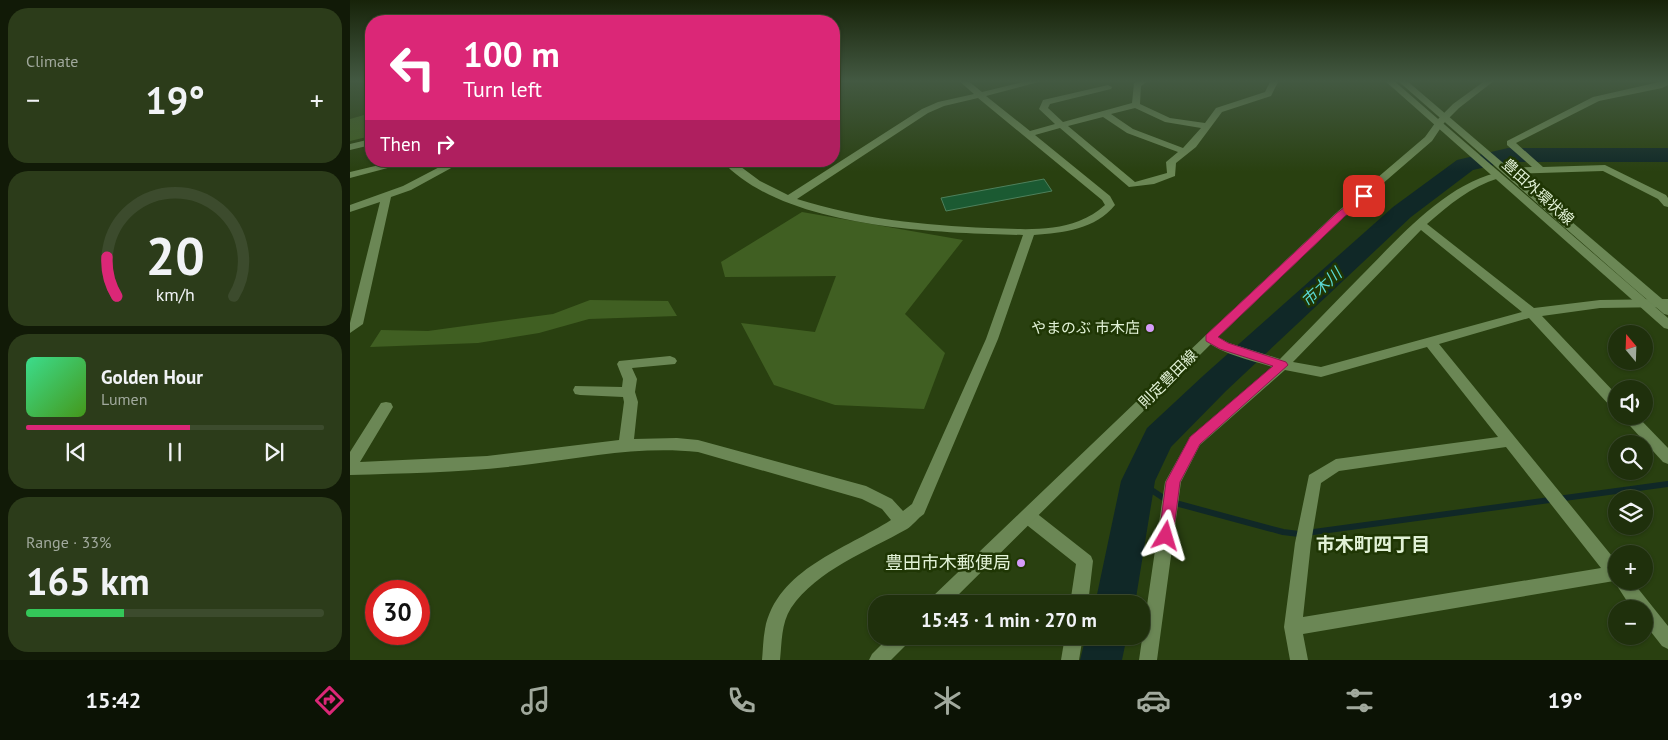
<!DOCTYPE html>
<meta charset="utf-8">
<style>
:root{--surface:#1f300c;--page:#2c3c1a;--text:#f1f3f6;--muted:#a1a99d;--line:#3c4b2d;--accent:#db2777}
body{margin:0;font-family:"PT Sans","Noto Sans JP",sans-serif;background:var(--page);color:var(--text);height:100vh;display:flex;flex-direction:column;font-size:19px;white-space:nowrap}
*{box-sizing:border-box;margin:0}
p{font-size:16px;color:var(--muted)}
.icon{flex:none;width:28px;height:28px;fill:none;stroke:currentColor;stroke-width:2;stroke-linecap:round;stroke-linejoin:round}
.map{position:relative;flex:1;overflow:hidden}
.drawer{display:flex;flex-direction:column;gap:8px;padding:8px;background:#111a07;width:350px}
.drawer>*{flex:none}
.top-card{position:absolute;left:15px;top:15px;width:475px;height:152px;border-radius:20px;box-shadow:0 1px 4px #0004,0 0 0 1px var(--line);background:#db2777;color:#fff;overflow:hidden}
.needle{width:32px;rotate:341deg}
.fabs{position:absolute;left:1258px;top:325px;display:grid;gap:10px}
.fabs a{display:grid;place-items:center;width:45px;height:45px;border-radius:50%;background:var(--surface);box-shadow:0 1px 4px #0004,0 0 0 1px var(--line);font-size:25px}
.speed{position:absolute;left:15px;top:580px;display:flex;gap:10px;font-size:25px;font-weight:700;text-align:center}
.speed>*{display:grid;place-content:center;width:65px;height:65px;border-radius:50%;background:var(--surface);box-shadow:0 1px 4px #0004,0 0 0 1px var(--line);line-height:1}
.speed .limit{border:8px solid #d22;background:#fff;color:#111}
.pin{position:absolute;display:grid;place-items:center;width:42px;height:42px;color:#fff;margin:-21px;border-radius:10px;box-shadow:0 2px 8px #0006}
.me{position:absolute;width:55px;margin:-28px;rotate:7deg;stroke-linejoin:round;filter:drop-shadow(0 0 4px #0008)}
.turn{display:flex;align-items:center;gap:18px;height:105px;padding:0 15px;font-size:22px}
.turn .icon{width:65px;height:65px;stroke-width:2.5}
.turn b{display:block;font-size:35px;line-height:42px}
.then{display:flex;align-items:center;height:48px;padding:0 15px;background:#0003;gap:10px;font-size:19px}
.big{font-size:38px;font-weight:700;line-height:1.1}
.drawer .widget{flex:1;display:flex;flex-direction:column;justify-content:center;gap:8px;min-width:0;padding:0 18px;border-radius:20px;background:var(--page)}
.drawer .dial{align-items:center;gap:0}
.dial svg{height:130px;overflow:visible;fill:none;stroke:var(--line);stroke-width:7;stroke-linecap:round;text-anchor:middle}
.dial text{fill:var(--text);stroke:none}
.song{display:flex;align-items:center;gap:15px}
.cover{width:60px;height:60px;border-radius:8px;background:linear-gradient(135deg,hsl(150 70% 55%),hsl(100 70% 35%))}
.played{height:5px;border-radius:2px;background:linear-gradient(90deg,var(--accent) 55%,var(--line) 55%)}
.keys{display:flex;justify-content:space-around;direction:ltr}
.heat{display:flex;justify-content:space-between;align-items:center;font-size:28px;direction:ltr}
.charge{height:8px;border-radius:4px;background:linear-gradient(90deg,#34c759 33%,var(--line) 0)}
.trip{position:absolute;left:518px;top:595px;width:282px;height:50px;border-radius:20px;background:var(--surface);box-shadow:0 1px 4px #0004,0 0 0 1px var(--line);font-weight:700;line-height:50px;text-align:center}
.tab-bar{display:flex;height:80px;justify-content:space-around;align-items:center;background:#0c1305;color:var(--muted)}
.tab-bar .icon{width:35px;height:35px}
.tab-bar .on{color:var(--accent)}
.tab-bar b{font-size:22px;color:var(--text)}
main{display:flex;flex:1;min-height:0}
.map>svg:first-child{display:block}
.green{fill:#405f22}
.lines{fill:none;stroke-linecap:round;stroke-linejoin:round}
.stream{stroke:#102827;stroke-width:6}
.river{fill:#102827;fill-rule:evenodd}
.building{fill:#1b5a32;stroke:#4e805c}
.minor{fill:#6b8755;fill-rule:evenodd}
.tertiary{fill:#6b8755;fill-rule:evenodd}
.secondary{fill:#6b8755;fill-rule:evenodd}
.route{fill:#db2777;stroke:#8e194d}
.poi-dot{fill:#d69bfa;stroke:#1f3604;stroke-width:2}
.labels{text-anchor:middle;stroke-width:5;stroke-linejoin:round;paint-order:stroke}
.street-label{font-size:15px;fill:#e2f2d7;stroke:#1f3604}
.poi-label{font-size:15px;fill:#e2f2d7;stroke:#1f3604;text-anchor:end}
.water-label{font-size:16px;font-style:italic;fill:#5bd8d4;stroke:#1f3604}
.near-poi-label{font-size:18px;fill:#e2f2d7;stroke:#1f3604;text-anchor:end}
.near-neighbourhood-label{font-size:19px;font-weight:bold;fill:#e2f2d7;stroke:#1f3604}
</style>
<main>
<section class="drawer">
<div class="widget"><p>Climate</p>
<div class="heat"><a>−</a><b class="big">19°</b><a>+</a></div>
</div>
<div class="widget dial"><svg viewBox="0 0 100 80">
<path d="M14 69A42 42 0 1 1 86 69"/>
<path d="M14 69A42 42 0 0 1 8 45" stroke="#db2777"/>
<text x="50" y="56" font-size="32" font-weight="700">20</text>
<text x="50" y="72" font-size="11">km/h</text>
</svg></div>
<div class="widget">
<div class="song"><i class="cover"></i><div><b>Golden Hour</b><p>Lumen</p></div></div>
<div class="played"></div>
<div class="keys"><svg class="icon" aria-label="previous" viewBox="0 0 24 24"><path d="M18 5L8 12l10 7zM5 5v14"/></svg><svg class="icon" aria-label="pause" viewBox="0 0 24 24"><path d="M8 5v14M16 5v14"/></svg><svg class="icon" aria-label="next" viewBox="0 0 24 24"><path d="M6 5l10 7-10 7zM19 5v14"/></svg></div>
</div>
<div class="widget"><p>Range · 33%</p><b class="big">165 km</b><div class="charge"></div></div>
</section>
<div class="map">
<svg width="1318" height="660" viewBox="0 0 1318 660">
<rect width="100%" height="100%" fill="#294010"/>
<g class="green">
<polygon points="21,113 21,136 0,141 0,119"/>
<polygon points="452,212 613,240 555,314 595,353 574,409 485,405 424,385 391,323 465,332 486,276 375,277 371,262"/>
<polygon points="240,300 318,301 327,316 239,319 189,333 128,343 20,347 31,330 78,331 203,314"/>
</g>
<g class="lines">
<polyline class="stream" points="788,481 818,501 933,532 949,534 1318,484"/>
<g class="river">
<polygon points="1158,148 1318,148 1318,162 1158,162 1123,170 1061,217 876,391 821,447 805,481 785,604 745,604 771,481 797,428 854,375 1043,207 1107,160"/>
<polygon points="736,636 777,636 772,660 730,660"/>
</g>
</g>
<polygon class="building" points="694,179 702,191 596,211 591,198"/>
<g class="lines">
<g class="minor">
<path d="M608 80H617L632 92 682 80H696L636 96 680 131 705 124 689 109 693 100 758 85 762 87 761 89 700 104 698 108 713 122 782 103 784 83 790 80H799L791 86 790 104 820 118 855 123 866 108 915 92 921 80H929L921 96 872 112 846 147 826 163 825 176 804 184 779 187 710 128 685 135 760 196 765 205C746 229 713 233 684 235L648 339 574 514C568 518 562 526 557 529 518 551 467 570 441 608 431 624 432 642 430 660H412C413 650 413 639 415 629 427 569 496 549 541 520L532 509 512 499 348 452C291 446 238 457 182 464 122 472 61 473 0 475V452L31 403 36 402 41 403 43 407 10 462 137 456 269 440 274 402 273 397 230 395 225 394 223 390 225 386 272 387 273 379 267 364 269 361 320 356 325 358 327 361 325 364 282 368 287 379 285 392 288 402 284 439 327 438 348 440 516 486 542 499 553 511 562 504 636 339 673 235C588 233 434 229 372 161H383L410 181 438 195 572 109 588 102 624 94ZM628 98 752 200 755 205C747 212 739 217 729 221 701 232 668 229 638 228 573 225 510 219 447 199L578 113 594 106ZM785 108 815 122 851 128 833 148 783 129 761 114ZM753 117 777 133 828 152 816 162 817 173 785 182 718 126Z"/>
<polygon points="1318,80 1318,85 1312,88 1249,101 1166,143 1193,167 1255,165 1316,195 1318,198 1318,207 1314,206 1308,199 1253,171 1160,174 1155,171 1160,168 1182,167 1157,145 1157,141 1243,97"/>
<polygon points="21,139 21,145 0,150 0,144"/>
<polygon points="46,161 64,161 0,178 0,172"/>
<polygon points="101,161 114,161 61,190 41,197 13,324 0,333 0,323 30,202 0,212 0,205 53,186"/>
<path d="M1146 173 1151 176 1149 178C1120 187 1100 204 1077 224L1184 308 1250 300 1318 299V307L1250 308 1192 316 1266 394V408L1261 407 1179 318 1089 344 1266 561V581H1282L1318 626V649L1312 646 1294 623V609H1282L1264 581 953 634 958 660H940L934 627 945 543 959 475 986 459 1148 437 1077 347 971 377 935 370 850 445 831 482 807 660H789L815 482 840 437 922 367C905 361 863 352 854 338L856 335H864L879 343 930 359C957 332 983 304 1010 277 1048 239 1093 186 1146 173ZM1071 230 1172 312 971 367 943 362ZM1156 447 1251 568 953 617 961 543 971 483 989 471Z"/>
<polygon points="1271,416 1287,416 1318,448 1318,464 1313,462"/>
<polygon points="679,510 685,512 741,556 743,561 738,604 720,604 726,564 673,522 671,517 673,512"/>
<polygon points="715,636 733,636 729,660 711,660"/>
</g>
<g class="tertiary">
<polygon points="1034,80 1043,80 1318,318 1318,329 1314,328"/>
<polygon points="1047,80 1056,80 1318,304 1318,315 1314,314 1280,285"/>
</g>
<g class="secondary">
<polygon points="1136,80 1145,80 1109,108 1094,123 1082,141 994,217 864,341 599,604 578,604 581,598 856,335 986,213 1075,137 1088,119 1103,104"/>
<polygon points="540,636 562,636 559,642 541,660 519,660 522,654"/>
</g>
</g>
<linearGradient id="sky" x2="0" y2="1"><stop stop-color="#172309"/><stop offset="0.47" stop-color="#435942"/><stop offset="1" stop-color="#435942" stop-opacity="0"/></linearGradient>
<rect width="1318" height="172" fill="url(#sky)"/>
<polygon class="route" points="1014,193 1017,194 1017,198 994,217 868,337 878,343 936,362 938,365 850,444 830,482 823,536 821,541 816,543 811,541 809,536 816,482 840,437 923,366 870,349 856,341 856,335 987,213"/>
<g class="poi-dot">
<circle cx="800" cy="328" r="5"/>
<circle cx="671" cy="563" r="5"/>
</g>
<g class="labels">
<g class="street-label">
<text transform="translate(1188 192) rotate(42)" y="5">豊田外環状線</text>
<text transform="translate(818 379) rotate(-45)" y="5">則定豊田線</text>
</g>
<g class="poi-label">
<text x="790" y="333">やまのぶ 市木店</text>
</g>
<g class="water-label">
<text transform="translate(971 287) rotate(-43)" y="6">市木川</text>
</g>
<g class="near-poi-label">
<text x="661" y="569">豊田市木郵便局</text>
</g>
<g class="near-neighbourhood-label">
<text x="1023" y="551">市木町四丁目</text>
</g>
</g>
</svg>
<div class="fabs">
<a><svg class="needle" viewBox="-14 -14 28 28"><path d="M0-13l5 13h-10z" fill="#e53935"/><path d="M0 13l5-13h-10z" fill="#a1a99d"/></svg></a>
<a><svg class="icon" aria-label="sound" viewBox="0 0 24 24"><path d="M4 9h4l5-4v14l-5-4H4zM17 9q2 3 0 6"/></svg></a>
<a><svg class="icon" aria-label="search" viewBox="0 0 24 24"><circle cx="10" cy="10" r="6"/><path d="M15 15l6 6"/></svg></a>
<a><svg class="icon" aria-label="layers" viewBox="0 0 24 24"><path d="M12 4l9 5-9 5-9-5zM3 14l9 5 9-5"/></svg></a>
<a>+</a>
<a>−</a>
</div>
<div class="speed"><div class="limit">30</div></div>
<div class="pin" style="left:1014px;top:196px;background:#d93025"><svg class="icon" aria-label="arrive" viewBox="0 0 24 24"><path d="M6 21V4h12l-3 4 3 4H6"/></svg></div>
<svg class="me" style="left:816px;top:536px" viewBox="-20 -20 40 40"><path d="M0-17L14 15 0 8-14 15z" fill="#db2777" stroke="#fff" stroke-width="4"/></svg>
<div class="trip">15:43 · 1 min · 270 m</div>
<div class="top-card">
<div class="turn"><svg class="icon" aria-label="left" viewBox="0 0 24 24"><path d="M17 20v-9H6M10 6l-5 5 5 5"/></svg><div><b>100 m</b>Turn left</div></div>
<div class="then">Then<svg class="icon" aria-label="right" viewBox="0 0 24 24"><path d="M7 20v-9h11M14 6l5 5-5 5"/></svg></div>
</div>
</div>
</main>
<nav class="tab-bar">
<b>15:42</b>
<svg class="icon on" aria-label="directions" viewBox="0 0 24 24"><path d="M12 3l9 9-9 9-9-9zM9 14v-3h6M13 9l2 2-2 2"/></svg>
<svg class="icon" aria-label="music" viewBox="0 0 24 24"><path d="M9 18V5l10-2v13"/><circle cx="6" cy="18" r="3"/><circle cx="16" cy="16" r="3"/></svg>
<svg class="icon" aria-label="phone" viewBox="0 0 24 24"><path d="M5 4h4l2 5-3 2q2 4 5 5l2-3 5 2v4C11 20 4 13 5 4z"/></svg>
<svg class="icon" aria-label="climate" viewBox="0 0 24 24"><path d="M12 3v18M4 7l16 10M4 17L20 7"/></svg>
<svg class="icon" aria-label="car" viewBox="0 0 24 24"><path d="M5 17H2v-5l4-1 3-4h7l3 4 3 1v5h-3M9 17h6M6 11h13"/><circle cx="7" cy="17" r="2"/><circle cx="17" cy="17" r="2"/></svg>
<svg class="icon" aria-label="filters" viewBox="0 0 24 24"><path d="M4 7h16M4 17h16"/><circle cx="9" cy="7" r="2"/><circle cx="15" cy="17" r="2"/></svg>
<b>19°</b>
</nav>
